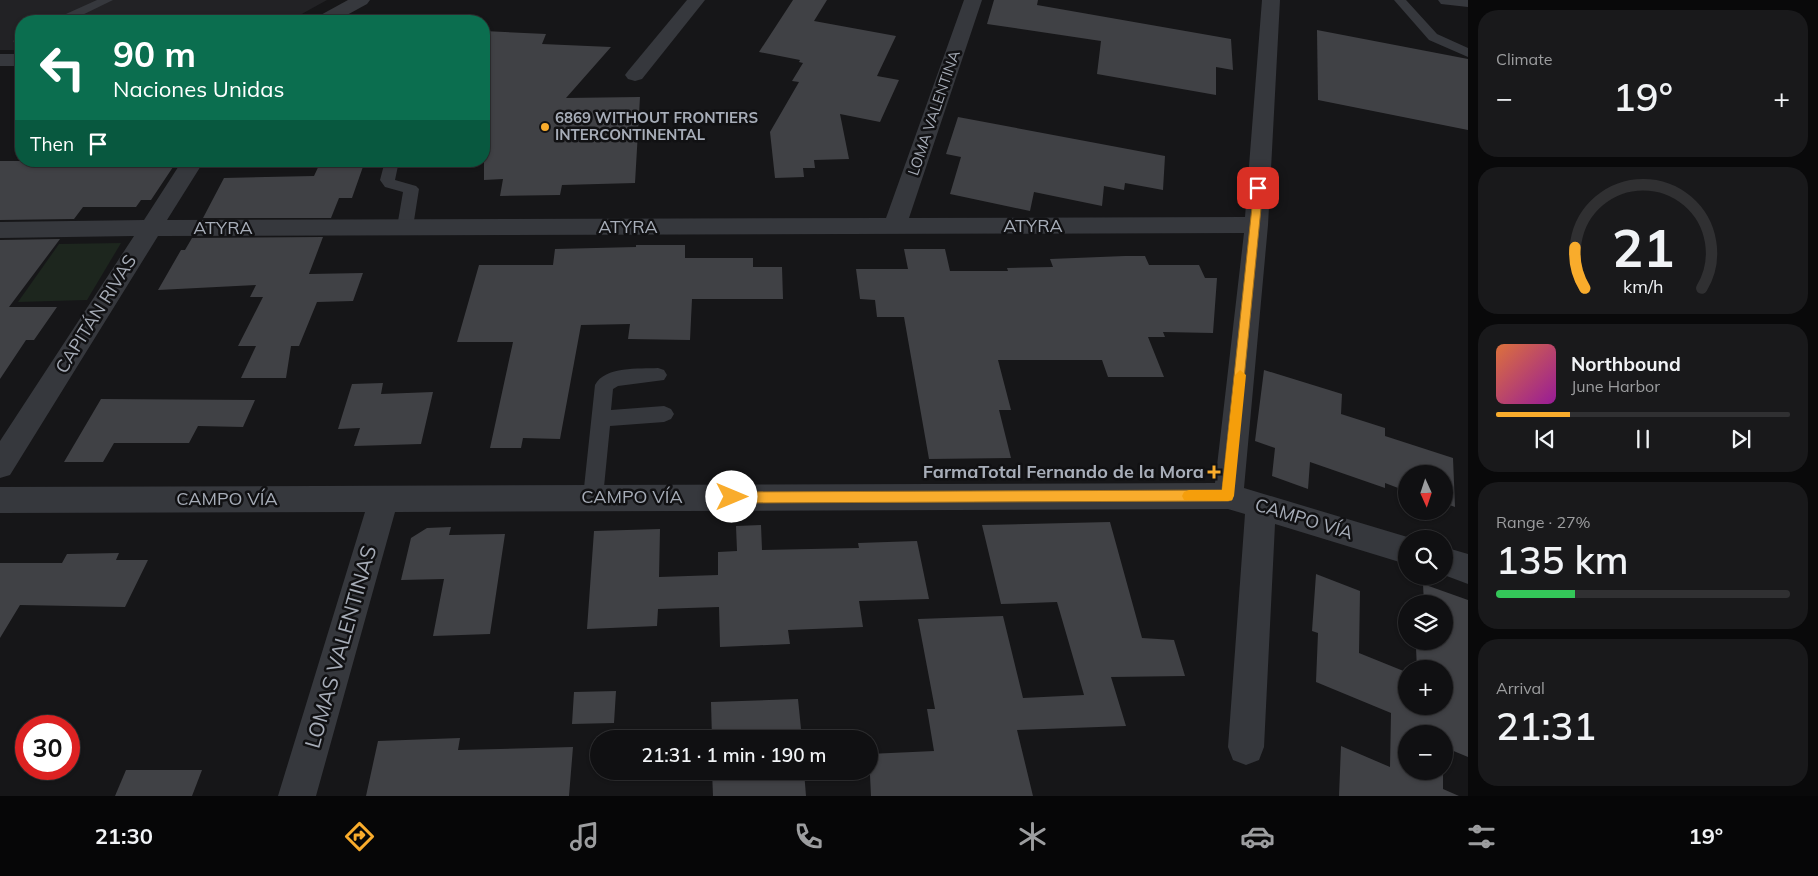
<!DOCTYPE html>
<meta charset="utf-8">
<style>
:root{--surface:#101012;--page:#19191b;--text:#f1f3f6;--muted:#9c9d9f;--line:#303032;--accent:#f9ac2c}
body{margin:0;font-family:Mulish,sans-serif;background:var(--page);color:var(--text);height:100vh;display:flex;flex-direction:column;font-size:19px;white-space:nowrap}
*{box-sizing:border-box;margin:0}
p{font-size:16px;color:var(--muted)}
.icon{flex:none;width:28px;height:28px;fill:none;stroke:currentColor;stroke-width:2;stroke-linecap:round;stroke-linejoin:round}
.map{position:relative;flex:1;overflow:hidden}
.details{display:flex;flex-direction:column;gap:10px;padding:10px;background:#09090a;width:350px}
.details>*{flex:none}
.hud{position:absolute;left:15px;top:15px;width:475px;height:152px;border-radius:20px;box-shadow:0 1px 4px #0004,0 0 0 1px var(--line);background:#0b6e4f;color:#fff;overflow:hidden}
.needle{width:32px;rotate:177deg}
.controls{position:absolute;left:1398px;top:465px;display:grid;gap:10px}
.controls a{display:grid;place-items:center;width:55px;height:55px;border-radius:50%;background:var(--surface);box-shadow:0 1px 4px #0004,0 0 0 1px var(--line);font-size:25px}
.speed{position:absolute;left:15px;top:715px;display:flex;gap:10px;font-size:25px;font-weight:700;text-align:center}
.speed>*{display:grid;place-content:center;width:65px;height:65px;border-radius:50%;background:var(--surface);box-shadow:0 1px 4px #0004,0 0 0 1px var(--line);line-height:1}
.speed .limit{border:8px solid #d22;background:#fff;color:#111}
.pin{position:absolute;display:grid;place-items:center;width:42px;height:42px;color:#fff;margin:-21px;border-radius:10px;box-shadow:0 2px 8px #0006}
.me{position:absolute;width:55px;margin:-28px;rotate:90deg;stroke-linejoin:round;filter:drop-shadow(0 0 4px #0008)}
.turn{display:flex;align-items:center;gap:18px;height:105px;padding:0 15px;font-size:22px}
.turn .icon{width:65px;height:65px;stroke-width:2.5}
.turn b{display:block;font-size:35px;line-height:42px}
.then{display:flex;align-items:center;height:48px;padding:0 15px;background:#0003;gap:10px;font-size:19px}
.big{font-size:38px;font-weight:600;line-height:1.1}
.details .tile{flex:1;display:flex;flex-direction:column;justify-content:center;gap:8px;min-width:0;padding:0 18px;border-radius:20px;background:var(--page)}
.details .dial{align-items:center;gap:0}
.dial svg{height:130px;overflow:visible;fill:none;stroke:var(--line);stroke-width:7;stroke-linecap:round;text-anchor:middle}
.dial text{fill:var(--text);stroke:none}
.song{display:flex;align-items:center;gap:15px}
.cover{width:60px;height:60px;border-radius:8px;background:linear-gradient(135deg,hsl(20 70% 55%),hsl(300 70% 35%))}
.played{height:5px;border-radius:2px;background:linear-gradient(90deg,var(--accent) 25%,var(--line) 25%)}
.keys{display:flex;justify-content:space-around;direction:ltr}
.heat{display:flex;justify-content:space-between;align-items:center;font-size:28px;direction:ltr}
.charge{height:8px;border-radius:4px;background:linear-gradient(90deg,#34c759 27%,var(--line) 0)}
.trip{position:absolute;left:590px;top:730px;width:288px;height:50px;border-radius:25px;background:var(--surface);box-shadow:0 1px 4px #0004,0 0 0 1px var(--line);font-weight:600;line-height:50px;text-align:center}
.tabs{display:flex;height:80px;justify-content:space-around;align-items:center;background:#060607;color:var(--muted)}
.tabs .icon{width:35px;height:35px}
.tabs .current{color:var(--accent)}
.tabs b{font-size:22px;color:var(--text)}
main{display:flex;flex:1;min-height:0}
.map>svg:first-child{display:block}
.built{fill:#222225}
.green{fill:#1d261e}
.building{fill:#404145}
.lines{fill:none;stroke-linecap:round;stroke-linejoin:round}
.lane{fill:#36383d;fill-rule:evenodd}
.street{fill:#36383d;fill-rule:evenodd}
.route{fill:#f9ac2c;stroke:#a2701d}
.slow{fill:#f59e0b}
.poi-dot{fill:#f9ac2c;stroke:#111113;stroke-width:2}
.labels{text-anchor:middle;stroke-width:5;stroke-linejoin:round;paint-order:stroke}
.far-street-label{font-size:15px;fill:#a7adb8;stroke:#111113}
.far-poi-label{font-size:15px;font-weight:bold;fill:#a7adb8;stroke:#111113;text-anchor:start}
.street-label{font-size:18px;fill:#a7adb8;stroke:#111113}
.poi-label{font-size:18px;font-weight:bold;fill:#a7adb8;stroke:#111113;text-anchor:end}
.near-street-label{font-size:21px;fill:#a7adb8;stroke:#111113}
</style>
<main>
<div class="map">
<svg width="1468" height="796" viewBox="0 0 1468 796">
<rect width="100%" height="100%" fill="#161618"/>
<polygon class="built" points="0,0 327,0 289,21 21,21 21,50 0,50"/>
<polygon class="green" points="121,243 87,300 18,302 59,244"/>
<g class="building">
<polygon points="793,0 827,0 814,21 896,36 877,76 899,80 880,122 840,114 849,159 814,160 815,168 803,168 804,177 775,178 770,132 799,82 792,81 803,63 799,62 800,60 759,52"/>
<polygon points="994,0 1038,0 1037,5 1231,39 1233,70 1216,67 1216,95 1097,74 1101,41 987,24"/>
<polygon points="1317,30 1468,59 1468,130 1318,100"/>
<polygon points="484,31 546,34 542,44 611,47 566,98 640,97 635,183 562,185 560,195 500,196 503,179 484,180"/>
<polygon points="958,117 1165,156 1163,190 1125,183 1124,190 1104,186 1102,206 1034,192 1030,211 950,194 961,157 946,154"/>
<polygon points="0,161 177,161 151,200 141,200 136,207 83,207 74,219 0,220"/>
<polygon points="321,161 365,161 352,198 339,198 331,218 203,218 224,178 314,176"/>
<polygon points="323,237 309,274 363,273 353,301 317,302 299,346 291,346 286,378 241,378 256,346 238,346 263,297 250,297 256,285 158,290 181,250 185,250 192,238"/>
<polygon points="60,239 9,307 57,307 34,340 26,340 0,379 0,240"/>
<polygon points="636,245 685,245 685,258 753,258 753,267 782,267 783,299 692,299 690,340 628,339 630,324 581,325 560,439 523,438 521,448 490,448 513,342 457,342 479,265 553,265 555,249 636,247"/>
<polygon points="904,249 945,249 950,271 1008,271 1007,268 1053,267 1050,259 1125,256 1145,256 1149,265 1199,265 1205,278 1217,278 1213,333 1163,332 1165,337 1148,337 1164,377 1108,377 1102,360 998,360 1011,410 999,410 1011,458 929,459 904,317 877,317 875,300 860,299 856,269 908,269"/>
<polygon points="1264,370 1342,394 1341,414 1385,428 1385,436 1453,458 1455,507 1444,503 1444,474 1406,474 1406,491 1385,483 1385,488 1310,462 1308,489 1272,476 1275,448 1255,441"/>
<polygon points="383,383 381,394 433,392 421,444 354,446 360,428 338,429 352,384"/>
<polygon points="101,399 255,400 243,427 198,426 189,443 114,443 103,462 64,462"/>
<polygon points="1110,522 1142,638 1174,640 1185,676 1111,677 1126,726 1017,730 1033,796 871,796 869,754 934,751 927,709 935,709 918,619 1003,616 1023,698 1084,695 1057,602 1001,604 982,525"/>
<polygon points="761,525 762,550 859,548 858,543 917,541 929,599 859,601 863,627 788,630 790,644 720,647 719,607 658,609 657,626 587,629 594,531 660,529 659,577 718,575 718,552 737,551 736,526"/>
<polygon points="451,527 449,535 505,534 490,634 433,636 444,579 401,580 411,538 427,528"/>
<polygon points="119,553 116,560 148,560 125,607 20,605 0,638 0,563 62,563 67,554"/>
<polygon points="1316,574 1360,591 1359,653 1406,672 1406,706 1444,706 1444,669 1417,669 1416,648 1426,651 1425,641 1444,641 1444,604 1424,604 1423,584 1468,600 1468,757 1444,747 1444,734 1406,734 1406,771 1443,771 1443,789 1459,796 1339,796 1341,746 1390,767 1391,713 1316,682 1318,633 1312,631"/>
<polygon points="616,691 614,723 572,724 574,692"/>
<polygon points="798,699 802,739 712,739 711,702"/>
<polygon points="460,738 458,750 573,747 569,796 366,796 378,741"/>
<polygon points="126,770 202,770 192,796 115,796"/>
<polygon points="712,771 804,771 806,796 713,796"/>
</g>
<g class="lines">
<g class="lane">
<polygon points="97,0 113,0 70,21 55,21 57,18"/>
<polygon points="1394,0 1406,0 1437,34 1468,48 1468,57 1429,40"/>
<polygon points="21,36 21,44 15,44 13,41"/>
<polygon points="385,161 399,161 395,180 416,186 419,189 413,227 411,231 405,232 399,231 397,227 403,192 385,187 380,180"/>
<path d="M658 368 664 370 667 375 664 380 618 386 613 389 611 410 664 406 671 409 674 414 671 419 664 422 610 426 603 497 600 503 593 506 586 503 583 497 595 385C605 366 639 369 658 368Z"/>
</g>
<g class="street">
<polygon points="348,0 370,0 367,4 336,21 314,21 317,17"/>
<polygon points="687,0 705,0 642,79 635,81 628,79 625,75 628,71"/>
<polygon points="964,0 982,0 909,218 1245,217 1262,0 1280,0 1268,225 1244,488 1414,539 1406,539 1406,564 1275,524 1264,747 1259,760 1246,765 1233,760 1228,747 1245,514 1228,509 395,512 316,796 278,796 365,512 0,513 0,487 1215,483 1244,233 158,236 10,475 0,478 0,441 134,236 0,238 0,222 144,220 182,161 204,161 167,220 886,218"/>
<polygon points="1438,0 1468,0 1468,7 1441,4"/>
<rect x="0" y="54" width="21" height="12"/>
<polygon points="1444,547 1468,554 1468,584 1444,575"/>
</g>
</g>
<polygon class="route" points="1258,185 1263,188 1232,500 1228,501 732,503 727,501 725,497 727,493 732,492 1222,490 1254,188"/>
<polygon class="slow" points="1240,370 1246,375 1234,496 1232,500 1228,501 1184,500 1182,496 1184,492 1189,490 1222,490 1235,375"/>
<g class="poi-dot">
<circle cx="545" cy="127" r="5"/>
<path d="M1211.5 464.5h5v5h5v5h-5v5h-5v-5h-5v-5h5z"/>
</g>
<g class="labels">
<g class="far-street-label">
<text transform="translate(934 113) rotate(-71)" y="5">LOMA VALENTINA</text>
</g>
<g class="far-poi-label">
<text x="555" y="123">6869 WITHOUT FRONTIERS<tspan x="555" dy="17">INTERCONTINENTAL</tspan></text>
</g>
<g class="street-label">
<text x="1033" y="232">ATYRA</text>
<text x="628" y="233">ATYRA</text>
<text x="223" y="234">ATYRA</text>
<text transform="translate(96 314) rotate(-58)" y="6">CAPITÁN RIVAS</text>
<text x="632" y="503">CAMPO VÍA</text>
<text x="227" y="505">CAMPO VÍA</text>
<text transform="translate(1304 519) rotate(17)" y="6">CAMPO VÍA</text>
</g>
<g class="poi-label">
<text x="1204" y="478">FarmaTotal Fernando de la Mora</text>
</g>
<g class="near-street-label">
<text transform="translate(341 647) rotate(-74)" y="7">LOMAS VALENTINAS</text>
</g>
</g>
</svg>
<div class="controls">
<a><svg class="needle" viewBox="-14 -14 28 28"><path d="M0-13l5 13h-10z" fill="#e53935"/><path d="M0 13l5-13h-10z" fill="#9c9d9f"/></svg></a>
<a><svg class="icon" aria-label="search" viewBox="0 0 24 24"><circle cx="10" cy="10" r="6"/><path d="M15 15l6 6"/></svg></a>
<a><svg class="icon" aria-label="layers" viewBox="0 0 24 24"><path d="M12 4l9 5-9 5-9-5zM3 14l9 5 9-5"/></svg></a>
<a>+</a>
<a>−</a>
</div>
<div class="speed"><div class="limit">30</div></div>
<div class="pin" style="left:1258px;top:188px;background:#d93025"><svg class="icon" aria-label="arrive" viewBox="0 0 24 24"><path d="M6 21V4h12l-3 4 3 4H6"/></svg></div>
<svg class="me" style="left:732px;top:497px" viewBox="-20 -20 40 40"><circle r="19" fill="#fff"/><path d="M0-13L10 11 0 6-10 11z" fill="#f9ac2c"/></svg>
<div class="trip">21:31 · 1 min · 190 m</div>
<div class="hud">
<div class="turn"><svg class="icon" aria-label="left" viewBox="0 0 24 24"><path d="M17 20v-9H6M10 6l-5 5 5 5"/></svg><div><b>90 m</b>Naciones Unidas</div></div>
<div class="then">Then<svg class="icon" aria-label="arrive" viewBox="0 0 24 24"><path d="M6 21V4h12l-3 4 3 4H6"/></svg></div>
</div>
</div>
<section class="details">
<div class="tile"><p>Climate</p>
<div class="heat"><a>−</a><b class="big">19°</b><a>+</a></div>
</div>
<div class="tile dial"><svg viewBox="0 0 100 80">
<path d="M14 69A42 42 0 1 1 86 69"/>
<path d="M14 69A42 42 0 0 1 8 44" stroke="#f9ac2c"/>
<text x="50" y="56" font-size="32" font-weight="700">21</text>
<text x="50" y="72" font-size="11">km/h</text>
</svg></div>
<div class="tile">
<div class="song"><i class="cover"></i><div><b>Northbound</b><p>June Harbor</p></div></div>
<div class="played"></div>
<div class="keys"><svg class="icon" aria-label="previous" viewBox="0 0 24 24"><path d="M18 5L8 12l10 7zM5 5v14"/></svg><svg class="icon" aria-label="pause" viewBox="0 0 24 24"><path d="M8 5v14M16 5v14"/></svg><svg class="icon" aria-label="next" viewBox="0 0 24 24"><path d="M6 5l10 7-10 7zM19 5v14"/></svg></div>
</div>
<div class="tile"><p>Range · 27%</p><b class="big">135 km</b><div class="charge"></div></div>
<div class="tile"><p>Arrival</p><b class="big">21:31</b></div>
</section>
</main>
<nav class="tabs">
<b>21:30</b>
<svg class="icon current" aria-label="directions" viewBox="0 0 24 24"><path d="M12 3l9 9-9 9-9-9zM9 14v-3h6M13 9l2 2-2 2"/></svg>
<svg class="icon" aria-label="music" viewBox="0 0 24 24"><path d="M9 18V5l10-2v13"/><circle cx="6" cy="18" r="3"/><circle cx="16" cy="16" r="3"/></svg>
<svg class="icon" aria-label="phone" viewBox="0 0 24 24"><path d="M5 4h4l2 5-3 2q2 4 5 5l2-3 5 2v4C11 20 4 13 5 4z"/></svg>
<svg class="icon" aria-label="climate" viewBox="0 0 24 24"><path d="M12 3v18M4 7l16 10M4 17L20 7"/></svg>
<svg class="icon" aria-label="car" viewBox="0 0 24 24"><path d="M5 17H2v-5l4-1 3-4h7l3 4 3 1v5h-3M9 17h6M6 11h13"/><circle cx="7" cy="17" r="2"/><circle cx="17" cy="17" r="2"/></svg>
<svg class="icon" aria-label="filters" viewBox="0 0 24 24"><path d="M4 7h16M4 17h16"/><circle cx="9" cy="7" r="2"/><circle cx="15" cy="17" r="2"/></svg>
<b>19°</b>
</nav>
